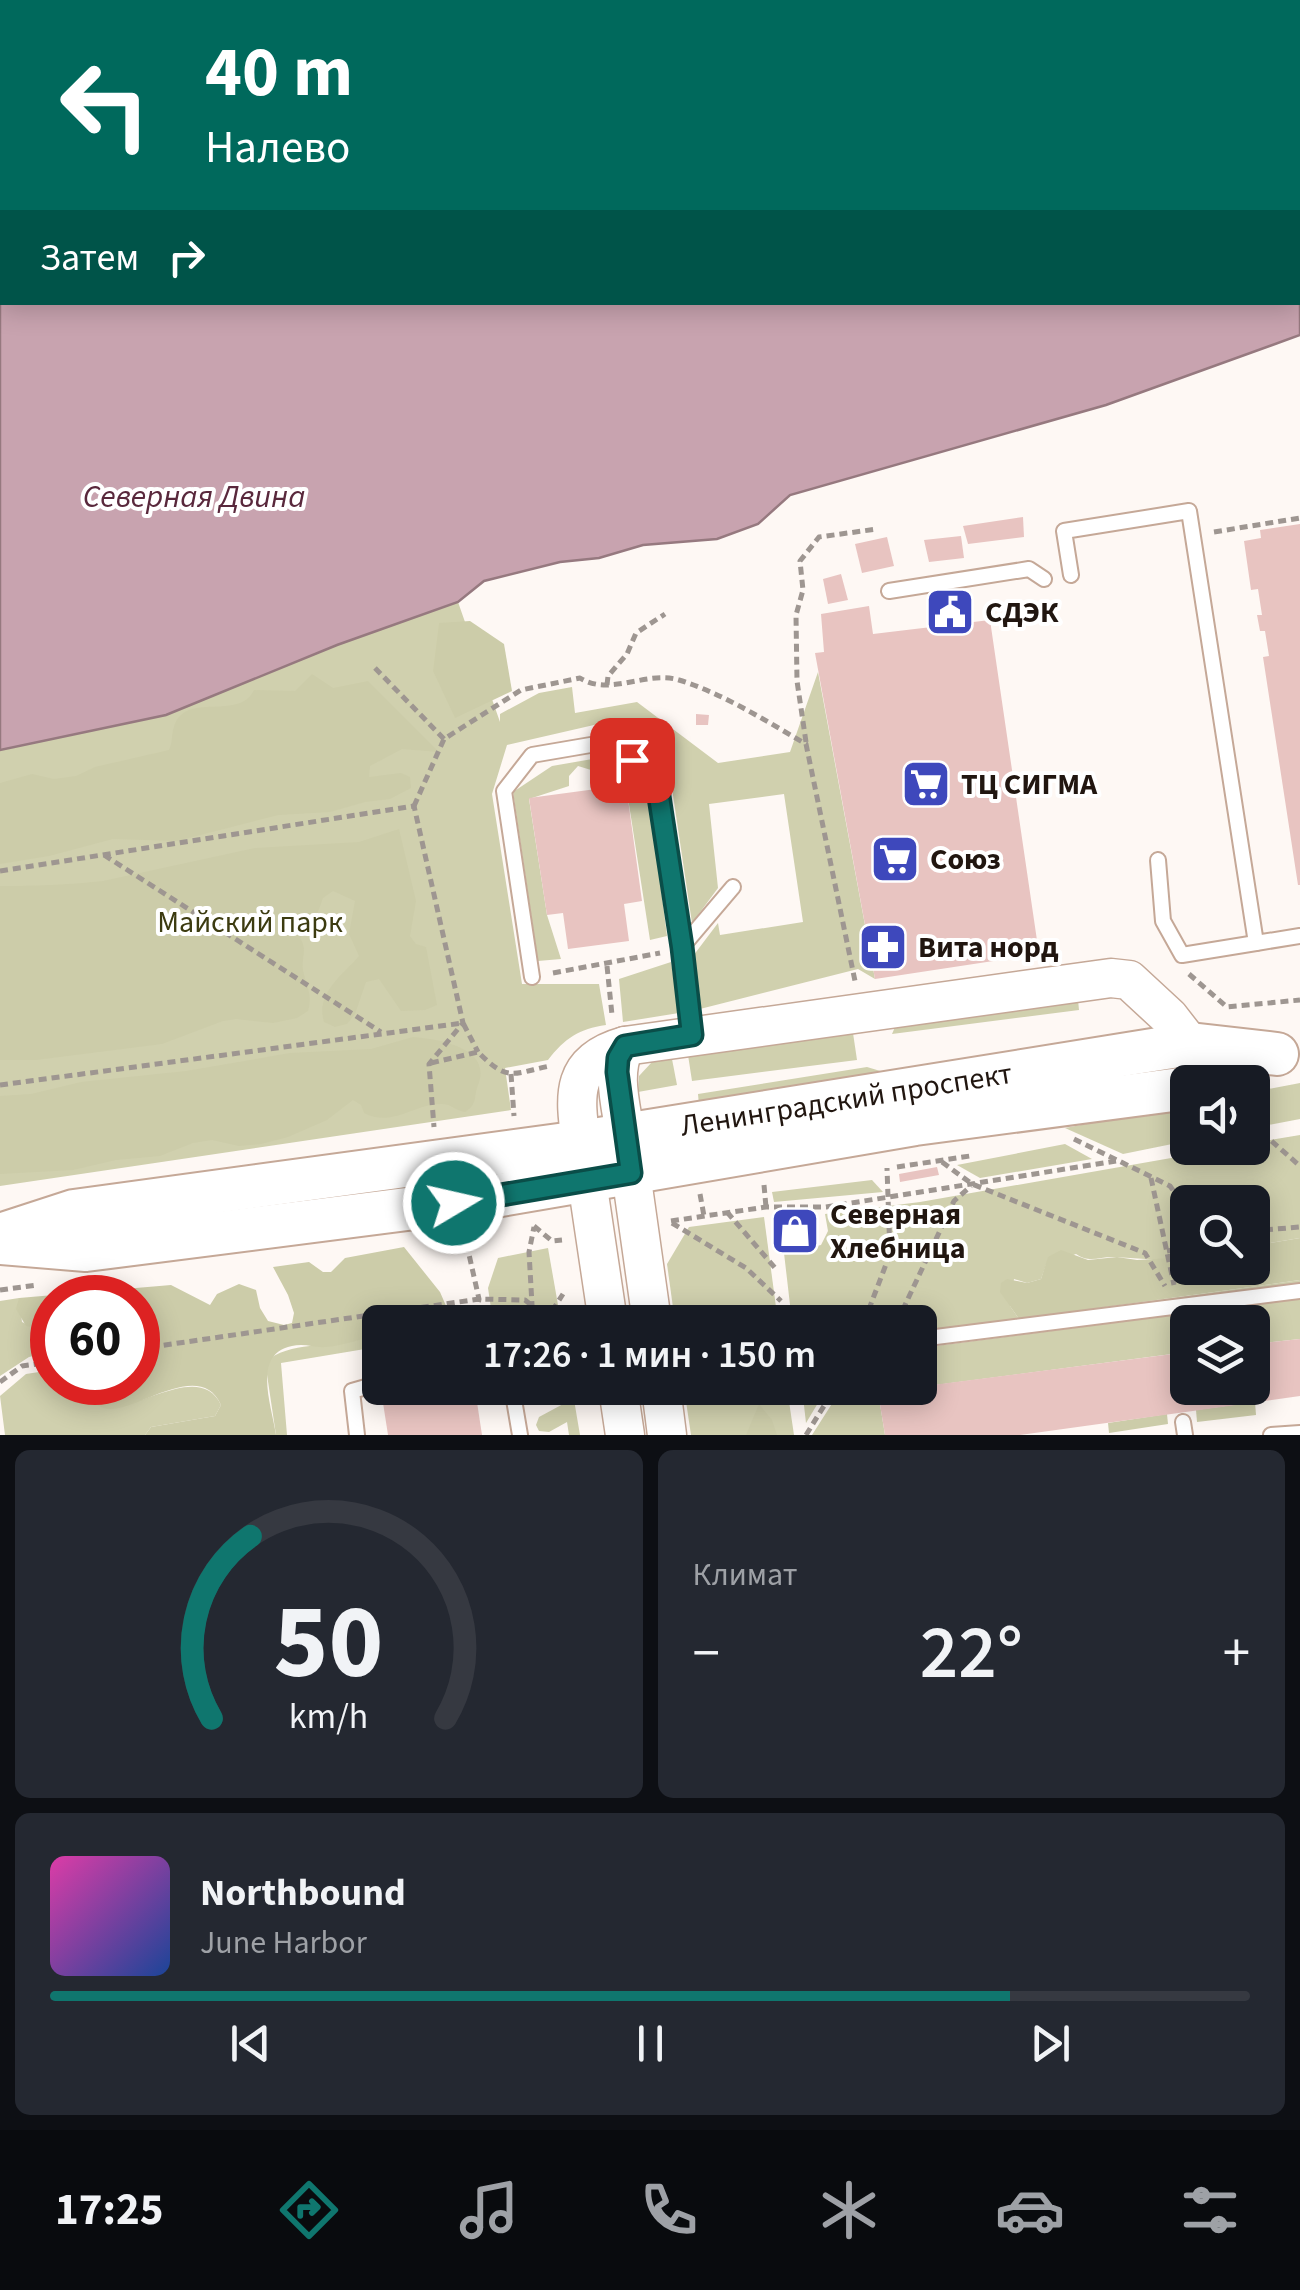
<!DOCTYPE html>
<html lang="ru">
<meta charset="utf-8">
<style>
:root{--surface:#171b24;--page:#242831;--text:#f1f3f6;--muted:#9ea1a6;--line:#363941;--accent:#0f766e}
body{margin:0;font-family:"Source Sans 3",sans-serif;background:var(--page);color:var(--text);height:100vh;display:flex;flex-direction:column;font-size:38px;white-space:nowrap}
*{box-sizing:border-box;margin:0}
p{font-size:32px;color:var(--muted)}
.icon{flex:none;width:55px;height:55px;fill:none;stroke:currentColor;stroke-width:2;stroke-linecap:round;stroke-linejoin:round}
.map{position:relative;height:1435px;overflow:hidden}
.details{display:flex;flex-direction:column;gap:15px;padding:15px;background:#0d0f14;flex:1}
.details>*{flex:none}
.banner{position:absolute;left:0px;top:0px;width:1300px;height:305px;box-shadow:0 5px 25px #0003;background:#00695c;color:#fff;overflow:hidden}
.controls{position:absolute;left:1170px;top:1065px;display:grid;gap:20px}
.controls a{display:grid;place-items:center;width:100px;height:100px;border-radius:15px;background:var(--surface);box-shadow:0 5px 25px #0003;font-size:50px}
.speed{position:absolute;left:30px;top:1275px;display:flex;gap:20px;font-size:50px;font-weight:700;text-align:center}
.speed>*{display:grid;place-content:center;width:130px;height:130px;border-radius:50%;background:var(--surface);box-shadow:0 5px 25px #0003;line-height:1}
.speed .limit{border:15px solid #d22;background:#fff;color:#111}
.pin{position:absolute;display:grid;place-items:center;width:85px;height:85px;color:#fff;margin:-42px;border-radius:20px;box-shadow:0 5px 15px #0006}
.me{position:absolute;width:110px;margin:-55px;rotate:81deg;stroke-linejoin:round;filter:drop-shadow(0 0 8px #0008)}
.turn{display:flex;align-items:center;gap:35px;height:210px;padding:0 40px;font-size:45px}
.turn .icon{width:130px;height:130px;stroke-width:2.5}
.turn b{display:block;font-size:70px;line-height:85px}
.then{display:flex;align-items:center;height:95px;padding:0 40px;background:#0003;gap:20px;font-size:38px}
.big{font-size:75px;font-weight:600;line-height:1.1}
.details .card{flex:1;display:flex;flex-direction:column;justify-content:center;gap:15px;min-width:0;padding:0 35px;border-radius:15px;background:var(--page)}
.details .dial{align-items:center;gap:0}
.dial svg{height:260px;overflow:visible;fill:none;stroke:var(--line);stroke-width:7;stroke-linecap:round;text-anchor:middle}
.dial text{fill:var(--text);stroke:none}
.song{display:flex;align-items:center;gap:30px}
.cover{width:120px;height:120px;border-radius:15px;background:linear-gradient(135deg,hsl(320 70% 55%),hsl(220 70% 35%))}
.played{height:10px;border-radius:5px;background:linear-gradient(90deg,var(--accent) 80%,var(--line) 80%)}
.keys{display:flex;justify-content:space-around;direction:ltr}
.heat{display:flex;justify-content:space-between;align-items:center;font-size:55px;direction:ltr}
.details .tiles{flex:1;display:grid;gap:15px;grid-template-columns:1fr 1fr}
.card:last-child{grid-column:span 2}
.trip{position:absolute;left:362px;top:1305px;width:575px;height:100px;border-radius:15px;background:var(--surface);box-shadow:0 5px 25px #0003;font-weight:600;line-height:100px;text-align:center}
.tab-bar{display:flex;height:160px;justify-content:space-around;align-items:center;background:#090b0e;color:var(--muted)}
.tab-bar .icon{width:70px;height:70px}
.tab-bar .selected{color:var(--accent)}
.tab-bar b{font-size:45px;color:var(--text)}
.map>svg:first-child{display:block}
.green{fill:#d0d0ae}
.forest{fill:#cccca9}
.water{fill:#c8a3af;stroke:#96797f;stroke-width:2.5;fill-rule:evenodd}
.building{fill:#e8c4c1}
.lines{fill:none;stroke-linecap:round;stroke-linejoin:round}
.service-casing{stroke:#c5a897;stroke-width:18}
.secondary-casing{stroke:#c5a897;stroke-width:41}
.primary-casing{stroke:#c5a897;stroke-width:46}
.path{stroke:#9e9691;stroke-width:5;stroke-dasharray:8 5;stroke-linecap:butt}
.service{stroke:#fff;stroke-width:14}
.secondary{stroke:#fff;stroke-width:38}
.primary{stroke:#fff;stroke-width:42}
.route-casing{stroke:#0a4d48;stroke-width:25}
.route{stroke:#0f766e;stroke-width:18}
.labels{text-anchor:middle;stroke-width:8;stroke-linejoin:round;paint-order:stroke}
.poi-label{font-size:30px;font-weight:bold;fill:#211610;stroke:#fff;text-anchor:start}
.park-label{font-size:30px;fill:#3c3b10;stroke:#fff}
.street-label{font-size:30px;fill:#211610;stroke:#fff}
.water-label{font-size:32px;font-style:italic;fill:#59283c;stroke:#fff}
</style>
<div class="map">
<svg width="1300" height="1435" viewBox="0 0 1300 1435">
<rect width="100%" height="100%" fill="#fef8f4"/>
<g class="green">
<path d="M458 602 500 722V714L539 693 572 687 575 713 637 702 718 763 790 752 818 672 875 979 858 969 696 1010 690 960 718 923 720 935 803 922 784 794 709 804 718 888 692 923 670 775 607 722 507 745 492 794 522 984H599L606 1025C579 1029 565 1038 548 1060L505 1068 511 1110 0 1186V750L166 715 337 645Z"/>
<polygon points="604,757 648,786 667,936 650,940 626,785 597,784 591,770 578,766 569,776 569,786 529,799 547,915 561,959 538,961 513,792 552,766"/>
<polygon points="671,962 679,1013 623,1022 619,979"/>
<polygon points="1078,1000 1079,1010 892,1034 895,1027"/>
<polygon points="853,1033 857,1060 692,1081 688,1055"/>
<polygon points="672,1059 677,1085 638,1092 639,1076 652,1062"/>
<polygon points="867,1067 897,1076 699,1105 698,1094"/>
<polygon points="1300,1083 1300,1119 1253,1128 1253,1092"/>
<polygon points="1187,1105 1187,1141 1123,1154 1065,1128"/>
<path d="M1300 1135V1238L1253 1246 1252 1202H1188L1187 1257C1163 1262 1139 1258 1115 1257 1100 1256 1090 1264 1076 1254L1046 1265 1041 1279 1027 1283 1014 1279 1010 1306 1019 1319 1300 1280V1284L920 1334V1322L815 1320 814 1322H792L784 1253 821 1245 828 1231 825 1214 920 1202 1228 1148H1252L1253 1143Z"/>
<polygon points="1065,1144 1092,1159 980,1178 957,1165"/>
<polygon points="872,1180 883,1192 774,1202 772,1192"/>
<polygon points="764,1217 778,1322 675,1322 667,1264 689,1227"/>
<polygon points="548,1248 561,1322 493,1322 488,1288 498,1258"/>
<polygon points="19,1298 22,1322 32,1327 52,1330 52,1352 29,1357 0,1376 0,1301"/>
<polygon points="1300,1299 1300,1339 1253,1344 1252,1322 1188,1322 1187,1352 920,1387 920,1348"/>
<path d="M367 1337 371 1348 281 1363 287 1435H276L266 1368 269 1359C299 1339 331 1350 367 1337Z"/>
<path d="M52 1370V1382L86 1383 85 1388 126 1404C154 1399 204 1367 221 1405L215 1416 151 1427 145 1435H5L0 1396 26 1374Z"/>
<polygon points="558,1388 572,1388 580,1435 569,1435 567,1422 549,1432 539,1431 536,1425 539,1417 565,1403"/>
<polygon points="684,1388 787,1388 794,1435 691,1435"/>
<polygon points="802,1388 827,1388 806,1423"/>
<polygon points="842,1388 913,1388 878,1392 885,1435 812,1435"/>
</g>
<g class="forest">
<polygon points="470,621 504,644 512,691 455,718 433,671 439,623"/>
<path d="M312 674 333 688 368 681 439 752 402 749 370 766 369 777 401 773 410 777 411 788 390 799 365 802 330 812 279 815 177 841 113 839 49 856 0 864V783L32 774 54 779 76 776 95 767 169 750C173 742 171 735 174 727 185 690 239 722 254 690L295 691Z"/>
<path d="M399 829 416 901 410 936 416 944 426 947 437 1005 425 1010 401 1011 379 979 366 982 355 1014 347 1024 335 1027 324 1022C315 993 343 975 359 956L349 934 355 901 333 891 323 898 315 920 300 938C308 950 301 957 303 970 306 986 313 994 308 1011L297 1018 273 1023 236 1019 223 1021 162 1044 36 1060H0V886C35 886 68 885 103 881L255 848 359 842Z"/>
<path d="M413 1037C439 1039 493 1048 478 1085 473 1098 478 1104 465 1112 456 1111 451 1104 442 1104 414 1103 393 1128 364 1113L361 1105 353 1100 327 1120 288 1137 261 1144 239 1146 212 1140 193 1143 160 1156 116 1160 73 1170 0 1174V1096L31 1094 81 1082 186 1071 290 1053 371 1049Z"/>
<polygon points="1300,1238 1300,1280 1019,1319 1000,1292 1001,1283 1007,1279 1027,1283 1041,1279 1048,1257 1061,1250 1088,1260 1117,1257 1137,1260 1187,1257 1188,1268 1252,1268 1253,1246"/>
<path d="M404 1247 440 1292 453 1322H380V1338C361 1337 344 1346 325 1347 317 1348 309 1345 301 1345 249 1347 271 1402 276 1435H145L151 1427 215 1416 221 1405C201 1359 139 1410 110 1409 101 1409 95 1403 88 1398L86 1383 138 1382V1298H52V1330L26 1326 16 1309 19 1298 171 1285 210 1305 217 1294 239 1284 256 1290 260 1308 268 1321 284 1325 292 1323 294 1313 288 1295 273 1267 309 1262 323 1272H331L345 1258Z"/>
<polygon points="1255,1402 1256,1415 1197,1422 1196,1410"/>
<polygon points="759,1404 772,1420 777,1435 746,1435"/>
<polygon points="1167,1414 1168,1424 1109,1433 1108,1423"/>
</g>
<path class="water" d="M0 0H1300V335L1106 405 790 495 758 524 717 539 643 545 599 558 560 562 484 581 458 602 337 645 166 715 0 750ZM2 2H1298V302H2Z"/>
<g class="building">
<polygon points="1023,517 1024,537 968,544 963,526"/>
<polygon points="1300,524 1300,885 1298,885 1263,657 1269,656 1265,631 1260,631 1257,615 1262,615 1258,589 1251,590 1244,541 1261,538 1260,530"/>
<polygon points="961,536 964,558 929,562 924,540"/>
<polygon points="887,537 894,566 862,573 855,544"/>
<polygon points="841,574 848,600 828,604 823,579"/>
<polygon points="869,606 873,634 990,620 1039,954 875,979 815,653 824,652 821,614"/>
<polygon points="696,714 709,715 708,725 696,725"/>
<polygon points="626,785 642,901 624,904 629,941 568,949 563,913 547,915 529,798"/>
<polygon points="937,1167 939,1175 900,1182 899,1174"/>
<polygon points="814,1212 816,1228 810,1229 811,1242 783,1248 777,1220 783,1216 790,1218 798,1213"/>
<polygon points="1300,1339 1300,1396 1020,1435 885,1435 878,1392 1188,1352 1188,1388 1252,1388 1252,1344"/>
<polygon points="475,1389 482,1435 388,1435 383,1403"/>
</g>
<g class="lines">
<g class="service-casing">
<g id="service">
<polyline points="1071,575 1064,531 1189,511 1256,943 1300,936"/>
<polyline points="889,591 1029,569 1044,579"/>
<polyline points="1158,860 1163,921 1182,955 1256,943"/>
<polyline points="682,947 733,887"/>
<polyline points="532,977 504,791 532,755 608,742 655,777 682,947 691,1035"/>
<polyline points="920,1339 1300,1291"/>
<polyline points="512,1388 520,1435"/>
<polyline points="1183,1422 1185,1435"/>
<polyline points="357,1435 352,1391 380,1383"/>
<polyline points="1271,1435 1300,1433"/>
</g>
</g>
<g class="secondary-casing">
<g id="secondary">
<path d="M625 1046C611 1073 621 1105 625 1134"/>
<path d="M581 1142C574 1094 571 1061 625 1046L1111 978 1129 980 1169 1017 1190 1044"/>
<polyline points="631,1173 652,1322"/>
<polyline points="587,1181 608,1322"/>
<polyline points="618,1388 625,1435"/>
<polyline points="661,1388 667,1435"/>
</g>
</g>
<g class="primary-casing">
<g id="primary">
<path id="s1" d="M0 1235 74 1211 581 1142 1190 1044 1277 1054"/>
<polyline points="0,1243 86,1250 454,1203 915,1124 1188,1088"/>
</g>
</g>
<g class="path">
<polyline points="1214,532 1300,518"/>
<polyline points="375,668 444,739"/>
<polyline points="607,685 608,676 627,654 636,633 665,614"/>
<polyline points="806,742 797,681 796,615 803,590 800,561 819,537 877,529"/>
<path d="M414 806 444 739 521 690 580 678C610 697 647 670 679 680 724 694 766 721 806 744L855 981"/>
<polyline points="104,855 381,1032"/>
<polyline points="0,871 414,806 463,1023 429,1064 434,1127"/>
<polyline points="607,966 612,1015"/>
<polyline points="553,973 660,953"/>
<polyline points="1189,974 1227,1007 1300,1000"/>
<path d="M431 1063 478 1052C508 1082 511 1074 550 1066"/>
<polyline points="511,1074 514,1116"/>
<polyline points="0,1085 463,1023 478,1052"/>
<polyline points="1252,1124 1300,1166"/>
<polyline points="1074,1139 1170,1186 1183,1204"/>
<polyline points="942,1162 972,1184 1145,1253 1165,1286"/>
<polyline points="897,1167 970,1156"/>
<polyline points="1151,1178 1174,1285"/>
<polyline points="764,1185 766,1207"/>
<polyline points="700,1194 704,1216"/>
<polyline points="727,1212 776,1269"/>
<polyline points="671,1221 766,1207 826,1207 1116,1161"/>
<polyline points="672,1223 746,1268 781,1301"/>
<polyline points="534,1226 552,1241 562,1240"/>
<polyline points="1252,1231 1300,1227"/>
<polyline points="450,1242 468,1250 479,1299 475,1322"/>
<polyline points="1167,1251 1188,1247"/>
<polyline points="0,1290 37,1285"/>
<polyline points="533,1322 529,1252 534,1227"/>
<polyline points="545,1322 563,1294"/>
<polyline points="864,1322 890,1254 887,1168"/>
<polyline points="897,1322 954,1201 971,1186"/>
<polyline points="138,1349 479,1299 525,1300 552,1322"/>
<polyline points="0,1382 22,1366 52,1362"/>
<polyline points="485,1389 486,1388"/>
<polyline points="806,1435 835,1388"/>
</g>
<use href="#service" class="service"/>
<use href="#secondary" class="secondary"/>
<use href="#primary" class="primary"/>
</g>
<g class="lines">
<g class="route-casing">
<polyline id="route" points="454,1203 631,1173 617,1072 618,1058 625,1046 692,1035 682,947 656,777 632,760"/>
</g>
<use href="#route" class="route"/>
</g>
<defs>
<g id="civic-square" transform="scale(2.5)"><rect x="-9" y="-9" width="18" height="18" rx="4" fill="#3e48bc" stroke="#fff"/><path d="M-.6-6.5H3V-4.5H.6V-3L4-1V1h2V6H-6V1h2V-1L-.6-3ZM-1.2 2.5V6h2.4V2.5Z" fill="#fff"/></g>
<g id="supermarket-square" transform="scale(2.5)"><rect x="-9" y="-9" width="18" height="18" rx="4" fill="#3e48bc" stroke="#fff"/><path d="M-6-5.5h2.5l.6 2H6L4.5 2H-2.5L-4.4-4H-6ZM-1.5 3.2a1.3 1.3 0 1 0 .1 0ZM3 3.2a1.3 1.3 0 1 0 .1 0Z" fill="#fff"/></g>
<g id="pharmacy-square" transform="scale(2.5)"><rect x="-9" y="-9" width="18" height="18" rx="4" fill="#3e48bc" stroke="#fff"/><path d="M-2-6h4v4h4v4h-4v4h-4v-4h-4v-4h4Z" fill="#fff"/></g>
<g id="shop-square" transform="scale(2.5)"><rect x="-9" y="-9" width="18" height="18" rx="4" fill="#3e48bc" stroke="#fff"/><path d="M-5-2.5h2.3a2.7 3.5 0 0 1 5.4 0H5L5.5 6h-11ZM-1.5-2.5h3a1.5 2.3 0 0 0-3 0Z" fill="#fff"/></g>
</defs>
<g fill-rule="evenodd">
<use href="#civic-square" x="950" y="612"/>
<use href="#supermarket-square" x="926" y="784"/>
<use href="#supermarket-square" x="895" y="859"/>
<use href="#pharmacy-square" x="883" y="947"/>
<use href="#shop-square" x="795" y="1231"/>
</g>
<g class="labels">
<g class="poi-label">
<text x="985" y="622">СДЭК</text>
<text x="961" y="794">ТЦ СИГМА</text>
<text x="930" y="869">Союз</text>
<text x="918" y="957">Вита норд</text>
<text x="830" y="1224">Северная<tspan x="830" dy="34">Хлебница</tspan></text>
</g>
<g class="park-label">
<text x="250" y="932">Майский парк</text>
</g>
<g class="street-label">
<text dy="10" stroke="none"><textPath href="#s1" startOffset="858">Ленинградский проспект</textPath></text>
</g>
<g class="water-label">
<text x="194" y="507">Северная Двина</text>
</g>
</g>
</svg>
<div class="controls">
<a><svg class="icon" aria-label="sound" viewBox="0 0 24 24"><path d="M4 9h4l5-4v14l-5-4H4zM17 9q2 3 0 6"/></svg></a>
<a><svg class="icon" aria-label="search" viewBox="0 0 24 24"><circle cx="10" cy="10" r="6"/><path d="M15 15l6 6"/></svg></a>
<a><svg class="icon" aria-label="layers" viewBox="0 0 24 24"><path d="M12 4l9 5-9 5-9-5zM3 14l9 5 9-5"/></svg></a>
</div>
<div class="speed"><div class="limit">60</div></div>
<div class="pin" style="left:632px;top:760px;background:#d93025"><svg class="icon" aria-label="arrive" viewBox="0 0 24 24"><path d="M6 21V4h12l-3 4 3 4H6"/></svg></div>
<svg class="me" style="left:454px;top:1203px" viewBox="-20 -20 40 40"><circle r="17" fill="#0f766e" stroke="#fff" stroke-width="3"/><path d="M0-11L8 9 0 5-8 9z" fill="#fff"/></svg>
<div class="trip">17:26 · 1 мин · 150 m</div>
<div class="banner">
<div class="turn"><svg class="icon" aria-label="left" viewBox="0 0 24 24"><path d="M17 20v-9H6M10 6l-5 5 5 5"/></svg><div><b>40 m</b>Налево</div></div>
<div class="then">Затем<svg class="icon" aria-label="right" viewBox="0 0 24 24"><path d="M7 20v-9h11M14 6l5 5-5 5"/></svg></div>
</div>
</div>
<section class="details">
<div class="tiles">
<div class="card dial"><svg viewBox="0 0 100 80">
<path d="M14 69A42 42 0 1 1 86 69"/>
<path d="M14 69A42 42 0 0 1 26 13" stroke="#0f766e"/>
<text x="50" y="56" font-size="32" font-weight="700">50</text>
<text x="50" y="72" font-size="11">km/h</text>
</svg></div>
<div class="card"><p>Климат</p>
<div class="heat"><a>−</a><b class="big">22°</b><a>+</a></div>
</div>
<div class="card">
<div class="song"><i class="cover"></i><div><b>Northbound</b><p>June Harbor</p></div></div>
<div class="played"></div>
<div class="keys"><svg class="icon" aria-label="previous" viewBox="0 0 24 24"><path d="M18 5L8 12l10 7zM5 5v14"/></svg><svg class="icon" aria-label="pause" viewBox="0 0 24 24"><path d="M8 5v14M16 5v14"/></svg><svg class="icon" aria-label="next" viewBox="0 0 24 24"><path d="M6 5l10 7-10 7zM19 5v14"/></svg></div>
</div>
</div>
</section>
<nav class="tab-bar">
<b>17:25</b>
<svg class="icon selected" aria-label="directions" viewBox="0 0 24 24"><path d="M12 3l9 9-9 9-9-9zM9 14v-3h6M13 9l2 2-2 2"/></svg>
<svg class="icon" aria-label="music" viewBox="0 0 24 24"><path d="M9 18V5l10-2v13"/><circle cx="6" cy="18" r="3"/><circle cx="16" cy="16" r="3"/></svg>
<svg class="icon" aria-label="phone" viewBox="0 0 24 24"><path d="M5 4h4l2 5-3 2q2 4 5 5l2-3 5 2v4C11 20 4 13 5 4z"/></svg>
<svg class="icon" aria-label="climate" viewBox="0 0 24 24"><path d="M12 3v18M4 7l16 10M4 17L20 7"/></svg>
<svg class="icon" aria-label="car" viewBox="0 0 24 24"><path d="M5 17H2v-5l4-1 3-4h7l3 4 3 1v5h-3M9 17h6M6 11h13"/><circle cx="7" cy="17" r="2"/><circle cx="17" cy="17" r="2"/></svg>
<svg class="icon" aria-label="filters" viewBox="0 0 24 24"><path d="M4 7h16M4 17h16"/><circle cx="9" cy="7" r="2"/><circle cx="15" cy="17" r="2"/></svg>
</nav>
